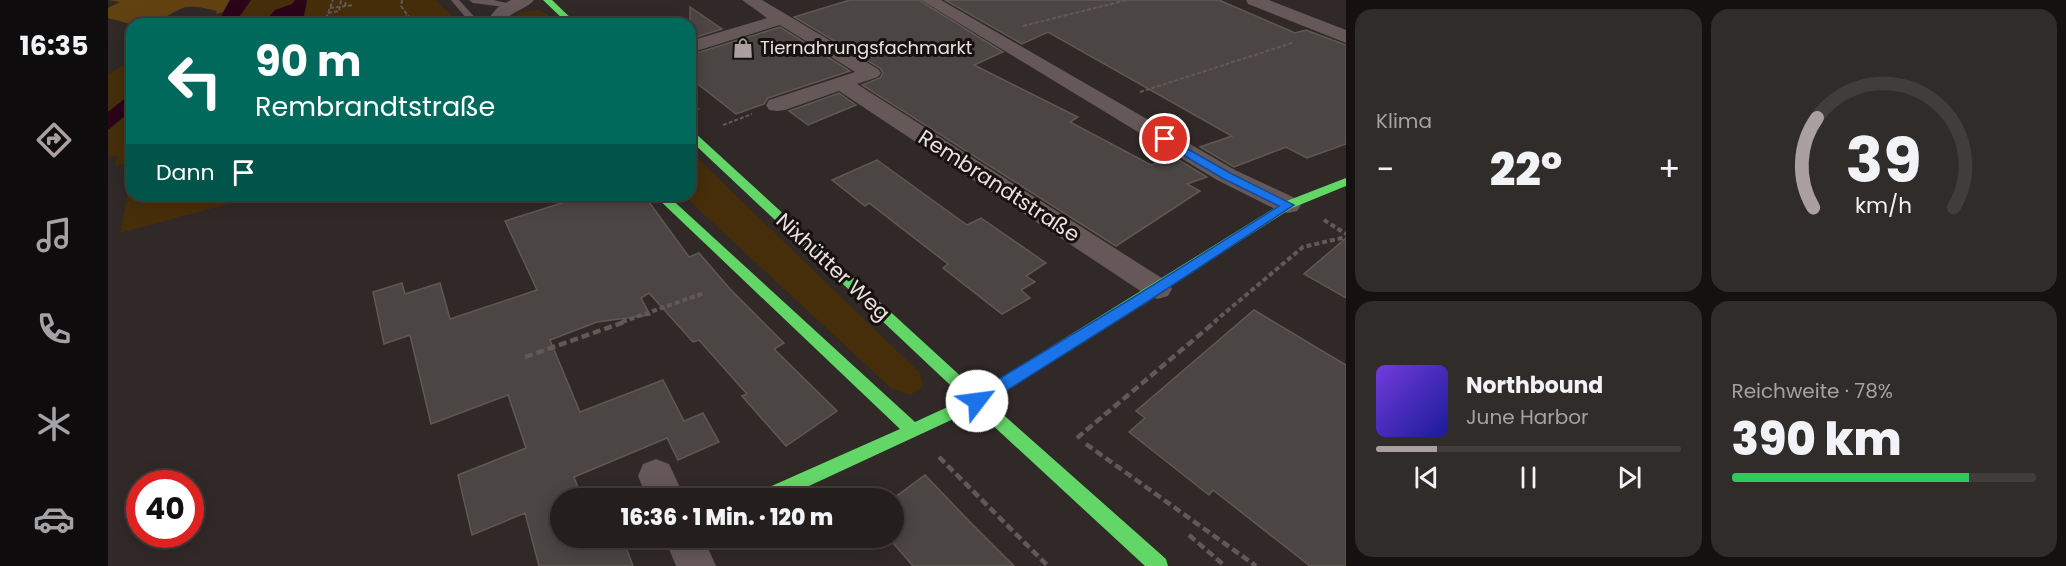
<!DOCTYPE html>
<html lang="de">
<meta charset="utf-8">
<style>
:root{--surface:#241f1d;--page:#302c2a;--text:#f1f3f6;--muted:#a3a2a4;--line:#413d3b;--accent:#a9a09f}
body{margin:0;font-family:Poppins,sans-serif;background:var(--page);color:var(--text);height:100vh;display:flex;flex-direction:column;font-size:22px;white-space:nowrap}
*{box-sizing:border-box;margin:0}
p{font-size:20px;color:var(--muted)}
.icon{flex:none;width:33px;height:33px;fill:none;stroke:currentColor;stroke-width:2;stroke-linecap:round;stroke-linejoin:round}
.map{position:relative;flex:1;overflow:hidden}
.sheet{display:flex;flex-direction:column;gap:9px;padding:9px;background:#141110;width:720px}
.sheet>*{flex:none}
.hud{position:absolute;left:18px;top:18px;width:570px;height:183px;border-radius:18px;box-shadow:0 3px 15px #0003,0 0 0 2px var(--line);background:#00695c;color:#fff;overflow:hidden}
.speed{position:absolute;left:18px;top:470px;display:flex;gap:12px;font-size:30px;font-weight:700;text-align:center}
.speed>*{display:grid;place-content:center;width:78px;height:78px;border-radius:50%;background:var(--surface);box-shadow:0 3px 15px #0003,0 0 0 2px var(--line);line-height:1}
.speed .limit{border:9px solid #d22;background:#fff;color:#111}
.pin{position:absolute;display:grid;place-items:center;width:51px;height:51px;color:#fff;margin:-26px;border:3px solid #fff;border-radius:50%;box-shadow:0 2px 6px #0007}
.me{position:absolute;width:66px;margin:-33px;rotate:60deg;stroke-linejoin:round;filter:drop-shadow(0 0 4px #0008)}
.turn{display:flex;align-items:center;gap:21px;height:126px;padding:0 30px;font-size:27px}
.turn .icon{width:78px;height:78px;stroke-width:2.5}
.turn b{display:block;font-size:42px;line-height:51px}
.then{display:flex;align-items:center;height:57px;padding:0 30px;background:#0003;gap:12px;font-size:22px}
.big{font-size:45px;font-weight:800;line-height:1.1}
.sheet .widget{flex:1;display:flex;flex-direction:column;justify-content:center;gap:9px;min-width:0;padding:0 21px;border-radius:18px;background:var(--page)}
.sheet .dial{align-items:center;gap:0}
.dial svg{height:156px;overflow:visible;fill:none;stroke:var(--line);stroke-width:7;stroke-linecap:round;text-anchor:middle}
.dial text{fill:var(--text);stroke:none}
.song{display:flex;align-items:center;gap:18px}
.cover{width:72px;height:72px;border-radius:9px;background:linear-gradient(135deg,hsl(260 70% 55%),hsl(240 70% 35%))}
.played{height:6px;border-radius:3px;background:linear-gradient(90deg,var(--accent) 20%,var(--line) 20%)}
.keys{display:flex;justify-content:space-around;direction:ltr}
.heat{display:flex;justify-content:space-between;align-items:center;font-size:33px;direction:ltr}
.charge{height:9px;border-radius:4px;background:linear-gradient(90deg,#34c759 78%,var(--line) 0)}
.sheet .tiles{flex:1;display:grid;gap:9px;grid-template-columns:repeat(2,1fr)}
.trip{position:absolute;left:442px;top:488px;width:354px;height:60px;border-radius:30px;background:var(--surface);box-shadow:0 3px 15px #0003,0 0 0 2px var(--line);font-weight:800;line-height:60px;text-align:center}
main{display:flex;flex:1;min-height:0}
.tab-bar{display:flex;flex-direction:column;width:108px;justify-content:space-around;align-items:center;background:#0e0c0c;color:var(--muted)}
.tab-bar .icon{width:42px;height:42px}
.tab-bar .active{color:var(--accent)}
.tab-bar b{font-size:27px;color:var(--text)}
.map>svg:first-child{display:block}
.green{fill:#462e0a}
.forest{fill:#634212}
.water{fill:#2b041a}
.building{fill:#4b4543;stroke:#5f5956;stroke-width:1.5}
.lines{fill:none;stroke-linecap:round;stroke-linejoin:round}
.path-far2{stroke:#635858;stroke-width:2;stroke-dasharray:4 2;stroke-linecap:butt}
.path-far1{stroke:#635858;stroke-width:4;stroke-dasharray:5 3;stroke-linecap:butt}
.path{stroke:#635858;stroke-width:4.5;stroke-dasharray:8 4;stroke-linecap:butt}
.lane{fill:#665758;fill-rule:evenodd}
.street{fill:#665758;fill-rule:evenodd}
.fast{fill:#63d668;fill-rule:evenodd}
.route{fill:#1a73e8;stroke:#114b97;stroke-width:1.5}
.labels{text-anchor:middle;stroke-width:6;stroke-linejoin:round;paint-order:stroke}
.far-poi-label{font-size:18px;fill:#eae0df;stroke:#17110f;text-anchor:start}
.street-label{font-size:21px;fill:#eae0df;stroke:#17110f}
</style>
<main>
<nav class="tab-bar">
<b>16:35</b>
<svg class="icon active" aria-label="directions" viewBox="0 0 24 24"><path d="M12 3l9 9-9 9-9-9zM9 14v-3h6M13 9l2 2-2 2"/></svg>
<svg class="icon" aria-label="music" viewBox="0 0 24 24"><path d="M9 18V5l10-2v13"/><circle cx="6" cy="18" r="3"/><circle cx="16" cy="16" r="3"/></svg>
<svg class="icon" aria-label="phone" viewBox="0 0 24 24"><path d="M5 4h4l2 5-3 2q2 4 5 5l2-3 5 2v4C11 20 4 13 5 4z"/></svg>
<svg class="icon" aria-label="climate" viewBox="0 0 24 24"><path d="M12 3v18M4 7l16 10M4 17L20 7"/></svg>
<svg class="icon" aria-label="car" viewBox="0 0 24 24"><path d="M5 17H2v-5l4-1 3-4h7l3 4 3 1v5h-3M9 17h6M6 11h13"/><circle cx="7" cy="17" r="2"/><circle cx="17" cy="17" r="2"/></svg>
</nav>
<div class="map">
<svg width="1238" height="566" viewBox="0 0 1238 566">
<rect width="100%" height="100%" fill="#302927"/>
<g class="green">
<polygon points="143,0 327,0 353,24 126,24"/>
<polygon points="429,10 438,13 450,24 403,24 411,13"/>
<polygon points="24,61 24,93 0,112 0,74"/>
<polygon points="24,110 24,163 7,165 9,156 0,157 0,130"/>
<polygon points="582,151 812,373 815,387 802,395 784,389 575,195 582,195"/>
<polygon points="24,172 24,195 146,197 12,233"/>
</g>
<path class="forest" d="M0 0H122L115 12 108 14 109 11C67 0 76 12 42 23 29 28 13 21 0 18V8L12 2Z"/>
<g class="water">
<polygon points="122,0 143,0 126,24 109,24"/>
<polygon points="187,0 199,0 196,16 199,20 197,24 157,24 157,21 167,10 184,4"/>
<polygon points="24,93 24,110 0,130 0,112"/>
</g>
<g class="building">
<polygon points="742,0 811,0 895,52 866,65 970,117 962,122 1043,165 1066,157 1099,177 1079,184 1092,191 1008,246 754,85 772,78 775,73 772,68 686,17"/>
<polygon points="837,0 1111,0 1187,33 1198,30 1238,45 1238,144 1199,158 1178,147 1126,167 1092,147 1124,136 940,32 914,44"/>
<polygon points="582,7 614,29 582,39"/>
<polygon points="672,27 742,71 660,98 656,104 628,114 582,78 582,55"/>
<polygon points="731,93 748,105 700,125 681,111"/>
<polygon points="769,160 859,225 873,218 938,263 918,276 927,282 913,290 922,298 894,314 835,268 840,264 761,203 757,206 724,180"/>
<polygon points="456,195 536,195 581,257 591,253 622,289 676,343 666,349 729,411 678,446 634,396 639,394 591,340 585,342 541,293 533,298 542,315 489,322 442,340 472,412 555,380 576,421 595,413 611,442 570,460 559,438 466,477 474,498 453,498 453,537 514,537 525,566 431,566 417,513 364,535 350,475 418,448 400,395 323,424 302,335 276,344 265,292 294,283 297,294 332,283 342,319 429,290 397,221 460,201"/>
<polygon points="1238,238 1238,298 1196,274"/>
<polygon points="1146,310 1238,365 1238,566 1202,566 1105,490 1101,495 1021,432 1037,418 1028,411"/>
<polygon points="817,475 862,522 906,566 805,566 786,544 786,498"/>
</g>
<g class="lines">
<g class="path-far2">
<polyline points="294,0 293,6 306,24"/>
<polyline points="237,6 238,0"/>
<polyline points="222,8 245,5"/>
<polyline points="220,13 231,11 233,0"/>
<polyline points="284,20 300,16"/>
<polyline points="287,23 303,19"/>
<polyline points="216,24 225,0"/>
<polyline points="220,24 246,18"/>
<polyline points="915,26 1019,0"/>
<polyline points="1032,92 1184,43"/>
<polyline points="582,100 591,109"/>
<polyline points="615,125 644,114"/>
</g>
<g class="path-far1">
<polyline points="1216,220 1238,234"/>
<polyline points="514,322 596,293"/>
<polyline points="1106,322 1195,247 1238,237"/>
</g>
<g class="path">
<polyline points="417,357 519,321"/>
<polyline points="969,438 1108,321"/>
<polyline points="978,444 1148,566"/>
<polyline points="831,457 940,566"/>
<polyline points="1081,535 1117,566"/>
</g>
<g class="lane">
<polygon points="343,0 351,0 373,24 363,24"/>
<polygon points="361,0 385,0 408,5 403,8 365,3"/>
</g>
<g class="street">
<path d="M403 0H426C418 10 402 11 394 24H376L389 8Z"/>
<polygon points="634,0 654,0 770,69 773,73 770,77 749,84 1060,282 1064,289 1060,296 1050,299 1040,296 731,91 677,110 669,111 661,110 658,105 661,100 747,72 672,25 582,53 582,41 659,18"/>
<polygon points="813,0 833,0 1127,170 1189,199 1193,205 1189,211 1180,213 1171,211 1109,180"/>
<polygon points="1138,0 1161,0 1238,30 1238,43 1140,4"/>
<polygon points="548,459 561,464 577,498 539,498 530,476 535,464"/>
<polygon points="556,537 595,537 608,566 568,566"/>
</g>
<g class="fast">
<polygon points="435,0 444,0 469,24 460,24"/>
<polygon points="582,131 586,132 870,392 1176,202 1238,178 1238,186 1184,208 881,402 1058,559 1060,566 1037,566 867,409 675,498 647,498 650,492 792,429 546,195 559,195 807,422 857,399 582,140"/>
</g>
</g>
<polygon class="route" points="1057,136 1122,173 1186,205 1036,304 874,406 869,408 863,406 861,401 863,396 1026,297 1171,206 1114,178 1053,142 1053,137"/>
<defs>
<g id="shop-bare" transform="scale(1.62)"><path d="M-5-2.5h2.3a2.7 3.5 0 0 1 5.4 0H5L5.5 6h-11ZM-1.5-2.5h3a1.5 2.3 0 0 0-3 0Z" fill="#a9a09f" stroke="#17110f" stroke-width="2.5" paint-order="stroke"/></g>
</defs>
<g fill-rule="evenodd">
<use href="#shop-bare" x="635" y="48"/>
</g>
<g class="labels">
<g class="far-poi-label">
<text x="652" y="54">Tiernahrungsfachmarkt</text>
</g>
<g class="street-label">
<text transform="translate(891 186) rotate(33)" y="7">Rembrandtstraße</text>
<text transform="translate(725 267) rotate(43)" y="7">Nixhütter Weg</text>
</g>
</g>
</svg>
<div class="speed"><div class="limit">40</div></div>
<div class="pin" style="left:1057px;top:139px;background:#d93025"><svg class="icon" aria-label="arrive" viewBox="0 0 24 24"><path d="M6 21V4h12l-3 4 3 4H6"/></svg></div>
<svg class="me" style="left:869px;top:401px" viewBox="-20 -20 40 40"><circle r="19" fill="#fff"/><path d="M0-13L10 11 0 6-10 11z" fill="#1a73e8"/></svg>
<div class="trip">16:36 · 1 Min. · 120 m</div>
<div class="hud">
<div class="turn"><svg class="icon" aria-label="left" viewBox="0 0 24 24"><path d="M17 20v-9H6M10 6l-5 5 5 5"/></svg><div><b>90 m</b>Rembrandtstraße</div></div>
<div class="then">Dann<svg class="icon" aria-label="arrive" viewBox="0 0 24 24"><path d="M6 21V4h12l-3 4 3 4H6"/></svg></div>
</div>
</div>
<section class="sheet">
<div class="tiles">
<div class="widget"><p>Klima</p>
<div class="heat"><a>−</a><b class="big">22°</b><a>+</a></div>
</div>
<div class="widget dial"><svg viewBox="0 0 100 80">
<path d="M14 69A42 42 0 1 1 86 69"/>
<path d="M14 69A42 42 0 0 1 16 23" stroke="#a9a09f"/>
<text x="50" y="56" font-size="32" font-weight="700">39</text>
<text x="50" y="72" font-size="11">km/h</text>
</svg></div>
<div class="widget">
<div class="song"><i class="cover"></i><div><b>Northbound</b><p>June Harbor</p></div></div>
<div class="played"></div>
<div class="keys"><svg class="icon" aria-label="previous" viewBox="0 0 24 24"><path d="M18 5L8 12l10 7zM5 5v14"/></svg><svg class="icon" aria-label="pause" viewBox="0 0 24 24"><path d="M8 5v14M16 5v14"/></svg><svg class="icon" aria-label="next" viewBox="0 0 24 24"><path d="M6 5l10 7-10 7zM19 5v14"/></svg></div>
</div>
<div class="widget"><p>Reichweite · 78%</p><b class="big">390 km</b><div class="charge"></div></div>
</div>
</section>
</main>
